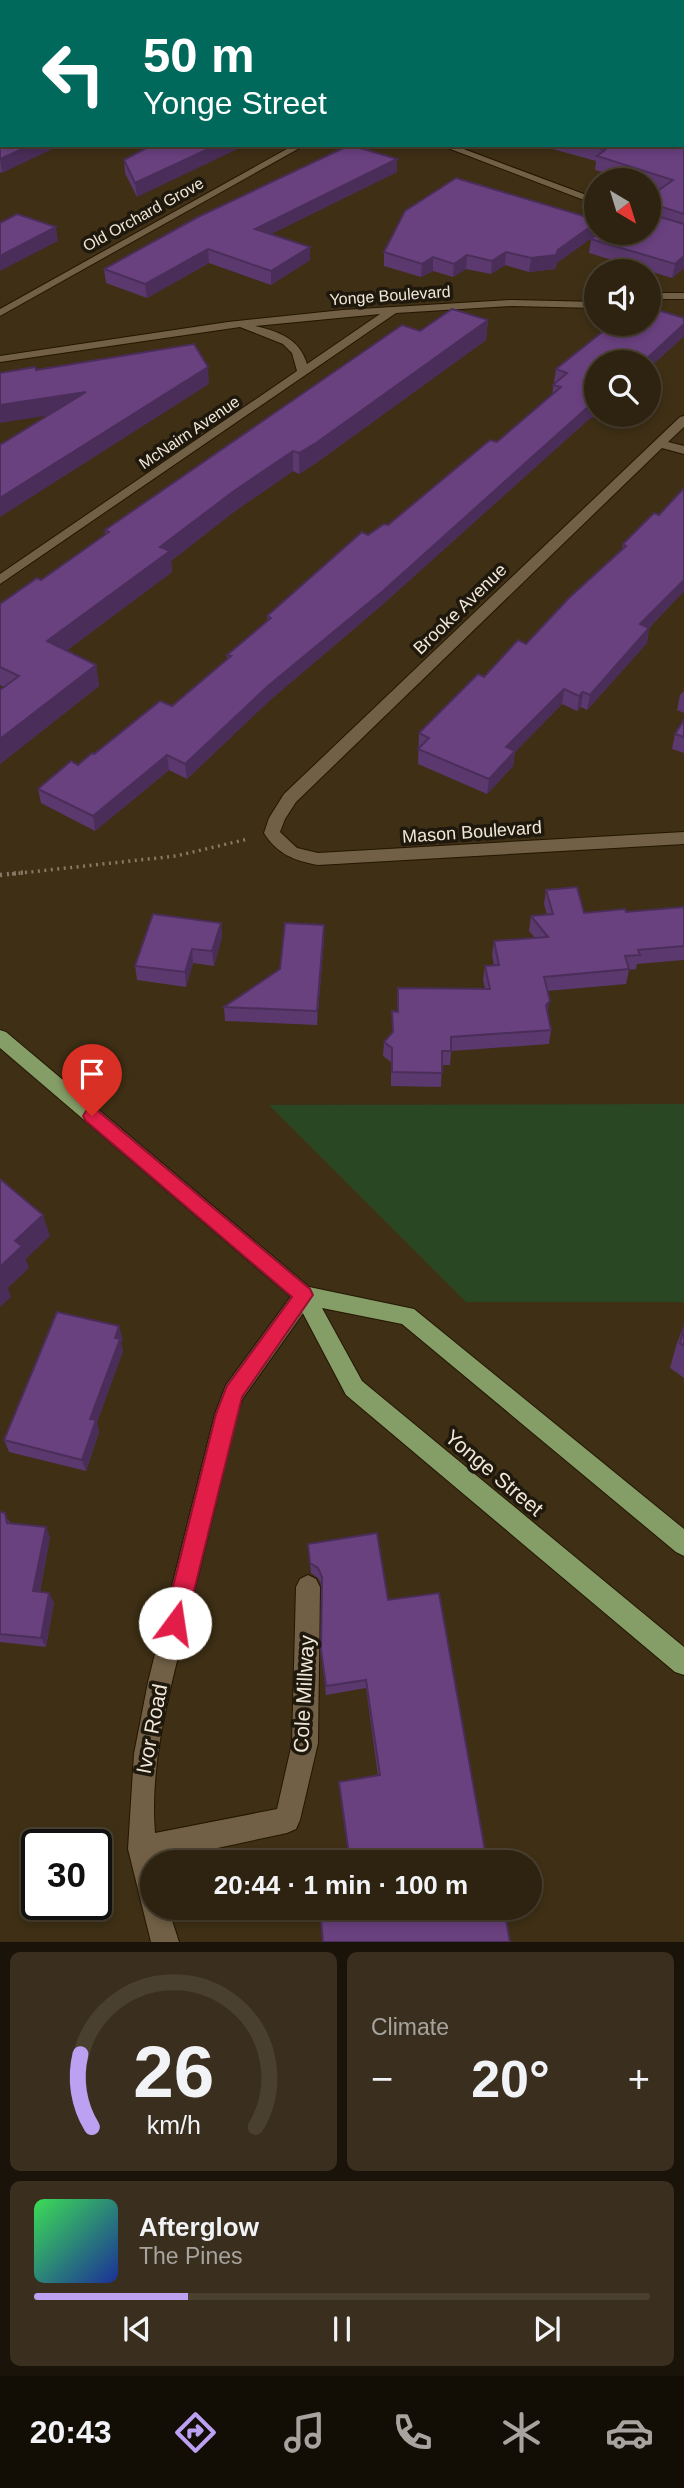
<!DOCTYPE html>
<meta charset="utf-8">
<style>
:root{--surface:#2e2310;--page:#3a2f1e;--text:#f1f3f6;--muted:#a7a49f;--line:#494030;--accent:#bca0f2}
body{margin:0;font-family:Arial,sans-serif;background:var(--page);color:var(--text);height:100vh;display:flex;flex-direction:column;font-size:26px;white-space:nowrap}
*{box-sizing:border-box;margin:0}
p{font-size:23px;color:var(--muted)}
.icon{flex:none;width:38px;height:38px;fill:none;stroke:currentColor;stroke-width:2;stroke-linecap:round;stroke-linejoin:round}
.map{position:relative;height:1942px;overflow:hidden}
.side{display:flex;flex-direction:column;gap:10px;padding:10px;background:#191309;flex:1}
.side>*{flex:none}
.banner{position:absolute;left:0px;top:0px;width:684px;height:147px;box-shadow:0 4px 10px #0003,0 0 0 2px var(--line);background:#00695c;color:#fff;overflow:hidden}
.needle{width:46px;rotate:142deg}
.controls{position:absolute;left:584px;top:168px;display:grid;gap:14px}
.controls a{display:grid;place-items:center;width:77px;height:77px;border-radius:50%;background:var(--surface);box-shadow:0 4px 10px #0003,0 0 0 2px var(--line);font-size:35px}
.speed{position:absolute;left:21px;top:1829px;display:flex;gap:14px;font-size:35px;font-weight:700;text-align:center}
.speed>*{display:grid;place-content:center;width:91px;height:91px;border-radius:50%;background:var(--surface);box-shadow:0 4px 10px #0003,0 0 0 2px var(--line);line-height:1}
.speed .limit{border:4px solid #111;border-radius:10px;background:#fff;color:#111}
.pin{position:absolute;display:grid;place-items:center;width:60px;height:60px;color:#fff;margin:-72px -30px;border-radius:50% 50% 50% 0;rotate:-45deg;box-shadow:0 0 7px #0007}
.pin .icon{rotate:45deg}
.me{position:absolute;width:77px;margin:-38px;rotate:14deg;stroke-linejoin:round;filter:drop-shadow(0 0 5px #0008)}
.turn{display:flex;align-items:center;gap:24px;height:147px;padding:0 28px;font-size:32px}
.turn .icon{width:91px;height:91px;stroke-width:2.5}
.turn b{display:block;font-size:49px;line-height:60px}
.big{font-size:52px;font-weight:700;line-height:1.1}
.side .tile{flex:1;display:flex;flex-direction:column;justify-content:center;gap:10px;min-width:0;padding:0 24px;border-radius:10px;background:var(--page)}
.side .dial{align-items:center;gap:0}
.dial svg{height:182px;overflow:visible;fill:none;stroke:var(--line);stroke-width:7;stroke-linecap:round;text-anchor:middle}
.dial text{fill:var(--text);stroke:none}
.song{display:flex;align-items:center;gap:21px}
.cover{width:84px;height:84px;border-radius:10px;background:linear-gradient(135deg,hsl(130 70% 55%),hsl(230 70% 35%))}
.played{height:7px;border-radius:4px;background:linear-gradient(90deg,var(--accent) 25%,var(--line) 25%)}
.keys{display:flex;justify-content:space-around;direction:ltr}
.heat{display:flex;justify-content:space-between;align-items:center;font-size:38px;direction:ltr}
.side .tiles{flex:1;display:grid;gap:10px;grid-template-columns:1fr 1fr}
.tile:last-child{grid-column:span 2}
.trip{position:absolute;left:140px;top:1850px;width:402px;height:70px;border-radius:35px;background:var(--surface);box-shadow:0 4px 10px #0003,0 0 0 2px var(--line);font-weight:700;line-height:70px;text-align:center}
.tab-bar{display:flex;height:112px;justify-content:space-around;align-items:center;background:#120e06;color:var(--muted)}
.tab-bar .icon{width:49px;height:49px}
.tab-bar .active{color:var(--accent)}
.tab-bar b{font-size:32px;color:var(--text)}
.map>svg:first-child{display:block}
.green{fill:#2a4724}
.lines{fill:none;stroke-linecap:round;stroke-linejoin:round}
.minor-casing{stroke:#241600;stroke-width:2}
.major-casing{stroke:#241600;stroke-width:2}
.path-far1{stroke:#887b66;stroke-width:3.5;stroke-dasharray:2 4.5;stroke-linecap:butt}
.path{stroke:#887b66;stroke-width:4.5;stroke-dasharray:2 5;stroke-linecap:butt}
.minor{fill:#716046;fill-rule:evenodd}
.major{fill:#859d67;fill-rule:evenodd}
.wall{fill:#5b386d}
.shaded-wall{fill:#4a2e59}
.building{fill:#6a417f;stroke:#4a2e59;stroke-width:2}
.route{fill:#e11d48;stroke:#92132f;stroke-width:2}
.labels{text-anchor:middle;stroke-width:7;stroke-linejoin:round;paint-order:stroke}
.far-street-label{font-size:16px;fill:#f1e7d8;stroke:#1f180d}
.street-label{font-size:18px;fill:#f1e7d8;stroke:#1f180d}
.near-street-label{font-size:21px;fill:#f1e7d8;stroke:#1f180d}
</style>
<div class="map">
<svg width="684" height="1942" viewBox="0 0 684 1942">
<rect width="100%" height="100%" fill="#3e2f15"/>
<polygon class="green" points="684,1104 684,1302 466,1302 269,1105"/>
<g class="lines">
<g class="minor-casing">
<g id="minor">
<rect x="0" y="6" width="2" height="5"/>
<polygon points="294,145 305,145 0,316 0,309"/>
<polygon points="440,145 453,145 597,199 597,205"/>
<rect x="649" y="293" width="35" height="6"/>
<path d="M512 300 597 302V308L512 306 396 313 0 584V574L297 371 292 353 283 344 240 327 0 362V356L228 322 343 310ZM380 314 307 364C300 339 278 331 255 326Z"/>
<path d="M684 416V427L668 442 684 446V454L662 448 296 802 285 819 280 832 297 848 318 853 684 832V844L318 865C295 861 277 854 264 833L269 818 284 794 680 417Z"/>
<path d="M304 1286 311 1288 314 1295 311 1302 243 1398 237 1414C221 1482 205 1549 188 1617 171 1686 149 1761 155 1833L277 1809 292 1743 296 1587 300 1579 308 1575 316 1579 320 1587 318 1743 300 1820 296 1829 287 1833 152 1862V1908H168L179 1942H151L128 1849 134 1754 148 1682 215 1414 226 1385 297 1288Z"/>
</g>
</g>
<g class="major-casing">
<polygon id="major" points="0,1030 6,1032 309,1287 414,1309 684,1529 684,1556 676,1552 402,1324 322,1308 362,1381 684,1647 684,1675 675,1672 346,1395 297,1302 0,1048"/>
</g>
<polyline class="path-far1" points="12,874 176,856 248,839"/>
<polyline class="path" points="0,875 28,872"/>
<use href="#minor" class="minor"/>
<use href="#major" class="major"/>
</g>
<g class="wall">
<polygon points="684,0 684,268 672,278 589,253 591,239 659,190 649,186 649,180 629,180 595,170 596,161 538,145 682,145 682,2"/>
<polygon points="2,50 2,173 0,172 0,51"/>
<polygon points="152,145 137,197 125,173 124,160"/>
<polygon points="397,159 397,172 271,234 310,247 310,260 271,285 209,263 147,298 106,283 104,269"/>
<polygon points="597,234 557,263 555,269 529,272 505,265 491,274 466,269 453,277 433,271 421,277 384,266 384,252"/>
<polygon points="684,318 684,336 649,368 649,362 597,415 598,415 589,419 382,605 269,701 187,779 169,770 95,831 41,803 38,789 172,706 227,660 227,655 268,621 267,616 368,535 388,525 497,442 552,395 556,369 612,331"/>
<polygon points="488,320 486,340 316,463 299,474 293,471 235,511 171,561 172,572 66,651 96,665 99,686 0,764 0,690 4,687 0,685 0,604 41,580 105,535 105,530 420,331"/>
<polygon points="684,488 684,591 649,628 647,643 587,710 581,707 577,711 562,704 515,752 513,766 487,794 418,764 419,733 484,677 526,644 622,550 623,544 659,515"/>
<polygon points="684,691 684,713 677,710 680,695"/>
<polygon points="684,720 684,753 672,749 675,734"/>
<polygon points="546,890 584,913 626,912 684,907 684,960 637,964 636,969 629,970 626,984 547,991 548,1014 551,1030 549,1044 451,1051 450,1065 442,1065 441,1087 391,1086 391,1062 383,1056 384,1042 392,1033 392,1011 397,1012 398,988 485,989 483,980 485,966 494,965 492,955 494,941 535,938 529,931 531,916 547,915 544,904"/>
<polygon points="221,923 222,937 214,966 193,963 186,987 137,980 135,966"/>
<polygon points="324,925 324,939 317,1025 225,1021 224,1007 280,969"/>
<polygon points="684,1325 684,1378 670,1368 676,1346"/>
<polygon points="123,1339 121,1343 123,1351 97,1422 99,1432 86,1471 9,1452 4,1440"/>
<polygon points="0,1512 11,1523 50,1537 40,1592 54,1602 46,1647 0,1642"/>
<polygon points="308,1544 388,1600 487,1862 349,1862 339,1782 378,1776 366,1688 326,1695 322,1659 322,1586 318,1578 311,1573"/>
</g>
<g class="shaded-wall">
<polygon points="31,145 61,145 2,173 0,159"/>
<polygon points="217,145 246,145 137,197 135,183"/>
<polygon points="397,159 397,172 255,242 255,229"/>
<polygon points="597,222 597,234 557,263 555,269 529,272 531,258 558,250"/>
<polygon points="56,227 58,241 0,271 0,256"/>
<polygon points="310,247 310,260 271,285 271,271"/>
<polygon points="208,249 209,263 147,298 145,284"/>
<polygon points="506,252 505,265 491,274 492,261"/>
<polygon points="467,255 466,269 453,277 454,264"/>
<polygon points="684,256 684,268 672,278 675,264"/>
<polygon points="433,257 433,271 421,277 422,264"/>
<polygon points="488,320 486,340 316,463 299,474 299,453"/>
<polygon points="684,324 684,336 649,368 649,362 643,362"/>
<polygon points="208,367 209,384 0,517 0,498"/>
<polygon points="86,392 89,409 0,423 0,405"/>
<polygon points="597,402 597,415 598,415 589,419 382,605 269,701 187,779 185,764 268,686 590,405"/>
<polygon points="293,451 293,471 235,511 171,561 172,572 51,662 47,641 160,547 234,491"/>
<polygon points="684,580 684,591 638,639 640,624"/>
<polygon points="649,628 647,643 587,710 590,695"/>
<polygon points="96,665 99,686 0,764 0,739"/>
<polygon points="564,689 562,704 515,752 513,766 487,794 489,779 506,747"/>
<polygon points="583,692 581,707 577,711 579,696"/>
<polygon points="167,755 169,770 95,831 93,816"/>
<polygon points="221,923 222,937 214,966 212,951"/>
<polygon points="324,925 324,939 317,1025 317,1011"/>
<polygon points="192,949 193,963 186,987 185,972"/>
<polygon points="550,1001 547,1015 546,1005"/>
<polygon points="43,1215 50,1236 26,1259 29,1268 8,1288 11,1297 0,1307 0,1267 15,1241"/>
<polygon points="119,1326 123,1339 121,1343 123,1351 97,1422 99,1432 86,1471 82,1460 90,1419"/>
<polygon points="46,1527 50,1537 38,1601 33,1591"/>
<polygon points="49,1593 54,1602 46,1647 41,1638"/>
</g>
<g class="building">
<polygon points="123,0 684,0 684,59 682,59 682,2 119,2"/>
<polygon points="2,50 2,104 0,102 0,51"/>
<polygon points="682,62 684,66 684,214 650,203 650,214 684,224 684,256 675,264 591,239 599,233 649,233 649,197 673,180 597,156 605,150 588,145 682,145"/>
<polygon points="2,108 2,145 31,145 0,159 0,112 1,112"/>
<polygon points="152,145 217,145 135,183 124,160"/>
<polygon points="350,145 397,159 255,229 310,247 271,271 208,249 145,284 104,269 198,217"/>
<polygon points="456,178 597,220 597,222 558,250 556,255 531,258 506,252 492,261 467,255 454,264 433,257 422,264 384,252 405,211"/>
<polygon points="17,214 56,227 0,256 0,223"/>
<polygon points="651,308 684,318 684,324 643,362 597,362 597,402 590,405 383,591 268,686 185,764 167,755 93,816 38,789 71,761 78,765 92,753 94,754 160,701 172,706 231,656 227,655 271,618 267,616 362,532 368,535 384,524 388,525 490,440 497,442 561,387 553,385 567,373 556,369 606,329 612,331 620,324 649,324 649,309"/>
<polygon points="452,309 488,320 316,443 299,453 293,451 234,491 160,547 170,551 47,641 96,665 0,739 0,690 19,676 0,667 0,604 37,578 41,580 109,532 105,530 402,325 420,331"/>
<polygon points="194,344 208,367 0,498 0,445 86,392 0,405 0,373 35,367 36,370"/>
<polygon points="684,488 684,580 640,624 649,628 590,695 583,692 579,696 564,689 506,747 515,751 489,779 418,749 429,738 419,733 478,674 484,677 518,640 526,644 570,597 626,546 623,544 654,513 659,515"/>
<polygon points="684,720 684,737 675,734"/>
<polygon points="577,887 584,913 625,909 626,912 684,907 684,946 638,950 640,955 625,956 629,969 544,977 550,1001 546,1005 551,1030 451,1037 451,1051 442,1051 442,1073 392,1072 392,1048 384,1042 393,1032 392,1011 398,1012 398,988 490,989 485,966 499,965 494,941 548,937 531,916 553,914 546,890"/>
<polygon points="153,914 221,923 212,951 192,949 185,972 135,966"/>
<polygon points="285,923 324,925 317,1011 224,1007 280,969"/>
<polygon points="0,1179 43,1215 15,1241 22,1246 0,1267"/>
<polygon points="57,1312 119,1326 115,1338 120,1339 90,1419 96,1420 82,1460 4,1440"/>
<polygon points="684,1327 684,1346 680,1343"/>
<polygon points="0,1512 5,1513 7,1523 46,1527 33,1591 49,1593 41,1638 0,1634"/>
<polygon points="377,1533 388,1600 439,1593 487,1862 350,1862 339,1782 380,1775 366,1680 326,1686 321,1650 322,1577 318,1568 310,1563 308,1544"/>
<polygon points="320,1908 504,1908 510,1942 323,1942"/>
</g>
<polygon class="route" points="92,1109 98,1111 310,1289 313,1295 242,1397 186,1623 183,1630 175,1634 167,1630 164,1623 216,1414 227,1386 292,1297 86,1121 83,1116 86,1111"/>
<g class="labels">
<g class="far-street-label">
<text transform="translate(143 214) rotate(-29)" y="6">Old Orchard Grove</text>
<text transform="translate(390 295) rotate(-4)" y="6">Yonge Boulevard</text>
<text transform="translate(189 432) rotate(-34)" y="6">McNairn Avenue</text>
</g>
<g class="street-label">
<text transform="translate(460 609) rotate(-44)" y="6">Brooke Avenue</text>
<text transform="translate(472 832) rotate(-4)" y="6">Mason Boulevard</text>
</g>
<g class="near-street-label">
<text transform="translate(494 1473) rotate(40)" y="7">Yonge Street</text>
<text transform="translate(304 1694) rotate(-87)" y="7">Cole Millway</text>
<text transform="translate(152 1729) rotate(-79)" y="7">Ivor Road</text>
</g>
</g>
</svg>
<div class="controls">
<a><svg class="needle" viewBox="-14 -14 28 28"><path d="M0-13l5 13h-10z" fill="#e53935"/><path d="M0 13l5-13h-10z" fill="#a7a49f"/></svg></a>
<a><svg class="icon" aria-label="sound" viewBox="0 0 24 24"><path d="M4 9h4l5-4v14l-5-4H4zM17 9q2 3 0 6"/></svg></a>
<a><svg class="icon" aria-label="search" viewBox="0 0 24 24"><circle cx="10" cy="10" r="6"/><path d="M15 15l6 6"/></svg></a>
</div>
<div class="speed"><div class="limit">30</div></div>
<div class="pin" style="left:92px;top:1116px;background:#d93025"><svg class="icon" aria-label="arrive" viewBox="0 0 24 24"><path d="M6 21V4h12l-3 4 3 4H6"/></svg></div>
<svg class="me" style="left:175px;top:1623px" viewBox="-20 -20 40 40"><circle r="19" fill="#fff"/><path d="M0-13L10 11 0 6-10 11z" fill="#e11d48"/></svg>
<div class="trip">20:44 · 1 min · 100 m</div>
<div class="banner">
<div class="turn"><svg class="icon" aria-label="left" viewBox="0 0 24 24"><path d="M17 20v-9H6M10 6l-5 5 5 5"/></svg><div><b>50 m</b>Yonge Street</div></div>
</div>
</div>
<section class="side">
<div class="tiles">
<div class="tile dial"><svg viewBox="0 0 100 80">
<path d="M14 69A42 42 0 1 1 86 69"/>
<path d="M14 69A42 42 0 0 1 9 37" stroke="#bca0f2"/>
<text x="50" y="56" font-size="32" font-weight="700">26</text>
<text x="50" y="72" font-size="11">km/h</text>
</svg></div>
<div class="tile"><p>Climate</p>
<div class="heat"><a>−</a><b class="big">20°</b><a>+</a></div>
</div>
<div class="tile">
<div class="song"><i class="cover"></i><div><b>Afterglow</b><p>The Pines</p></div></div>
<div class="played"></div>
<div class="keys"><svg class="icon" aria-label="previous" viewBox="0 0 24 24"><path d="M18 5L8 12l10 7zM5 5v14"/></svg><svg class="icon" aria-label="pause" viewBox="0 0 24 24"><path d="M8 5v14M16 5v14"/></svg><svg class="icon" aria-label="next" viewBox="0 0 24 24"><path d="M6 5l10 7-10 7zM19 5v14"/></svg></div>
</div>
</div>
</section>
<nav class="tab-bar">
<b>20:43</b>
<svg class="icon active" aria-label="directions" viewBox="0 0 24 24"><path d="M12 3l9 9-9 9-9-9zM9 14v-3h6M13 9l2 2-2 2"/></svg>
<svg class="icon" aria-label="music" viewBox="0 0 24 24"><path d="M9 18V5l10-2v13"/><circle cx="6" cy="18" r="3"/><circle cx="16" cy="16" r="3"/></svg>
<svg class="icon" aria-label="phone" viewBox="0 0 24 24"><path d="M5 4h4l2 5-3 2q2 4 5 5l2-3 5 2v4C11 20 4 13 5 4z"/></svg>
<svg class="icon" aria-label="climate" viewBox="0 0 24 24"><path d="M12 3v18M4 7l16 10M4 17L20 7"/></svg>
<svg class="icon" aria-label="car" viewBox="0 0 24 24"><path d="M5 17H2v-5l4-1 3-4h7l3 4 3 1v5h-3M9 17h6M6 11h13"/><circle cx="7" cy="17" r="2"/><circle cx="17" cy="17" r="2"/></svg>
</nav>
